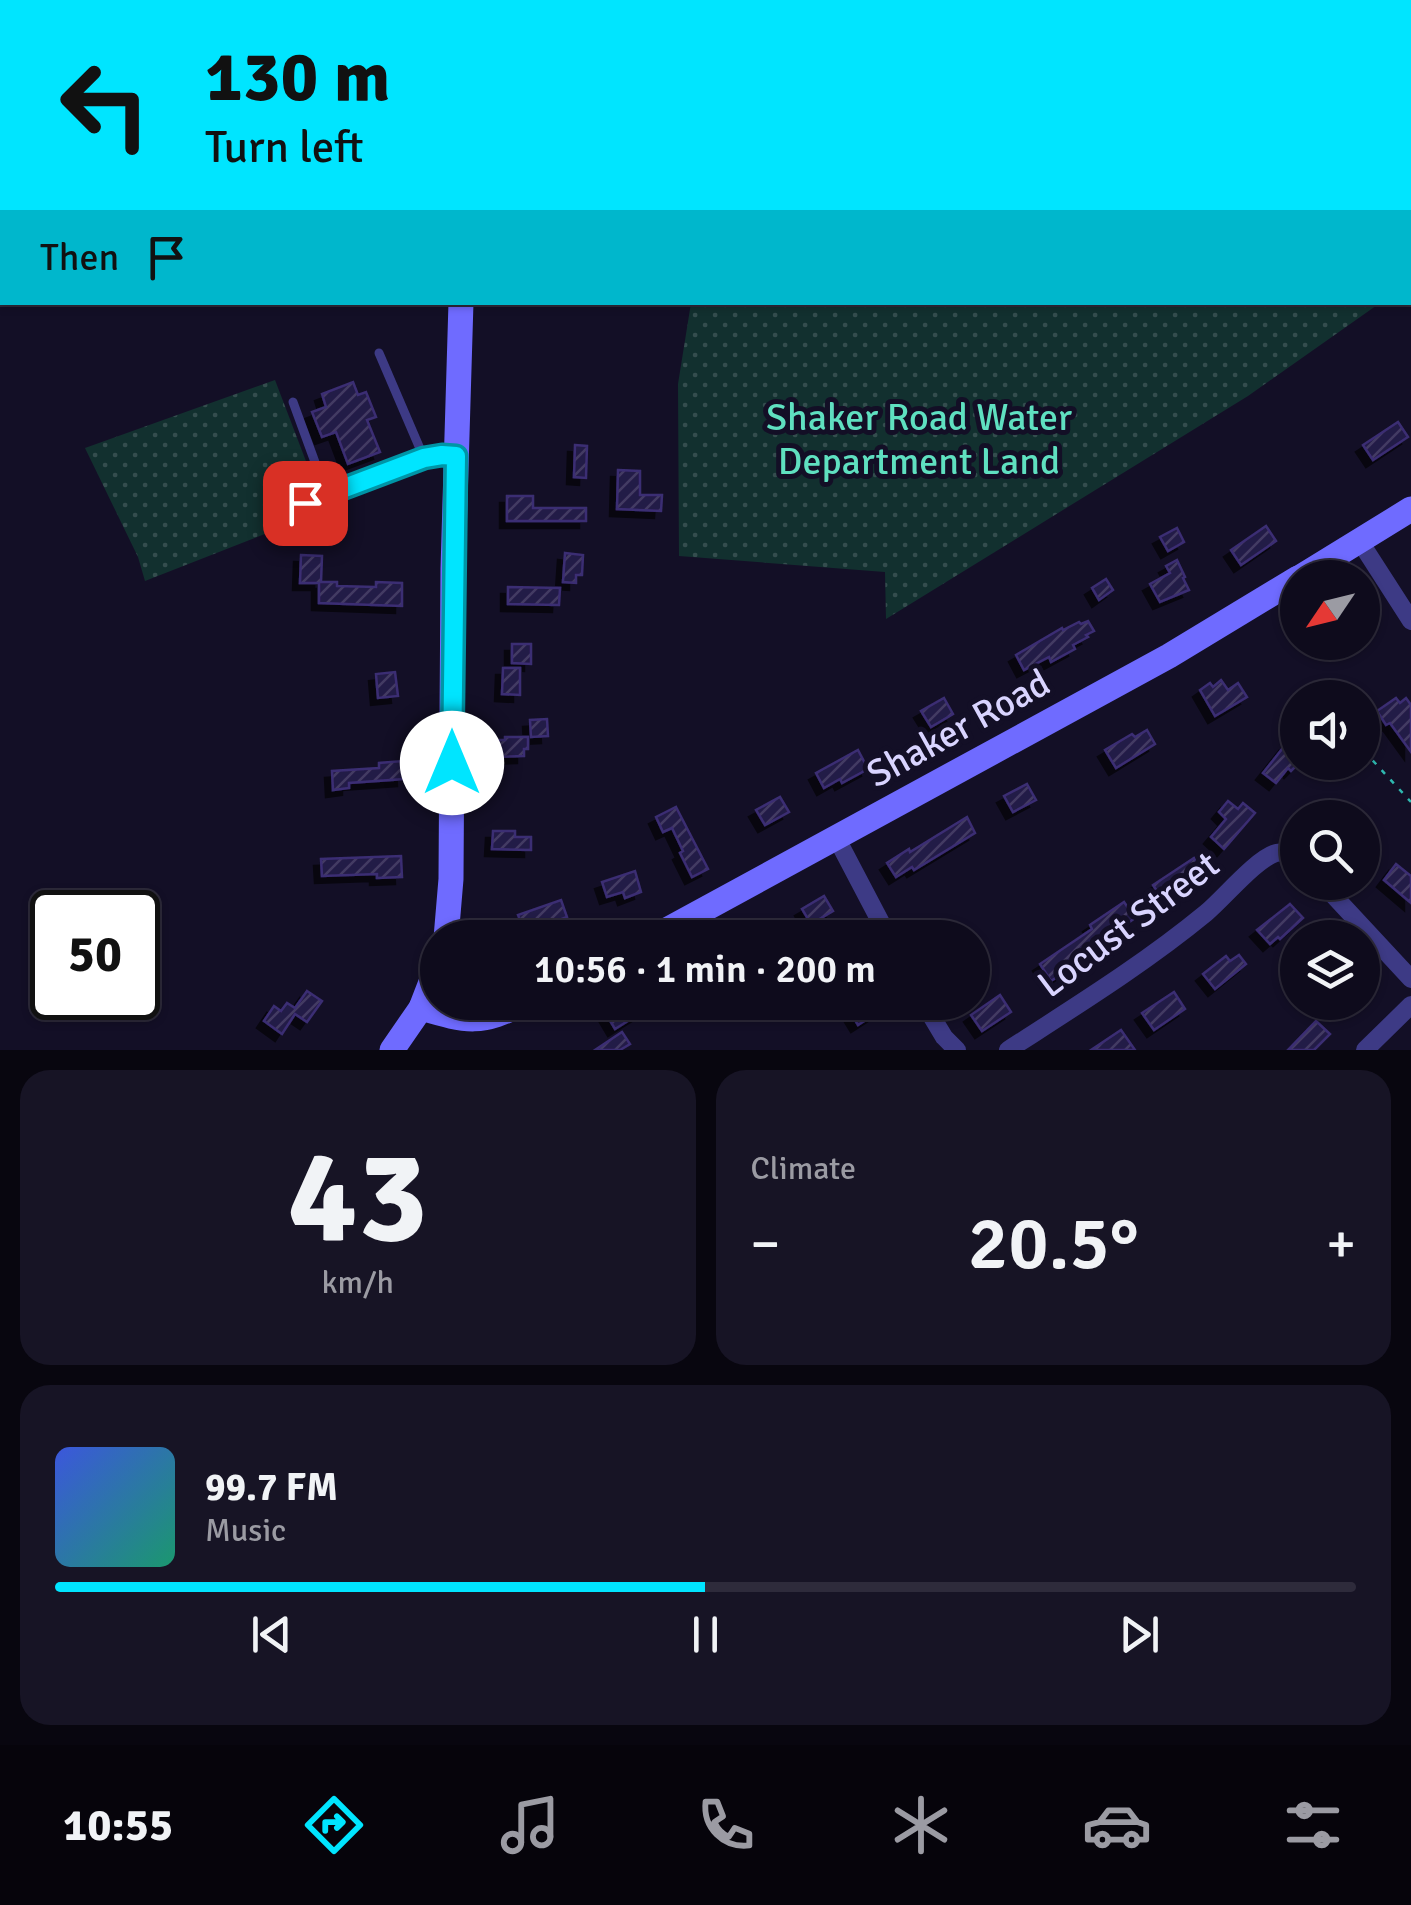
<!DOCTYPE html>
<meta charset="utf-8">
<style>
:root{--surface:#0e0b1c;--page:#171425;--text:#f1f3f6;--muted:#9b9ba3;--line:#2e2b3b;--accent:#00e5ff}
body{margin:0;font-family:Signika,sans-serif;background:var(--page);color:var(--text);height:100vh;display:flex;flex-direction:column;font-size:38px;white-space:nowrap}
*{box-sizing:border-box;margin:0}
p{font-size:32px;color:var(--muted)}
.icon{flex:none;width:55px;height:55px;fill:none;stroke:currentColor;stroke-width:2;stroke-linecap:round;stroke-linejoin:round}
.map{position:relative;height:1050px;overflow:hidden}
.drawer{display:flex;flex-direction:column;gap:20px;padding:20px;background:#08060f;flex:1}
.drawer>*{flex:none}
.banner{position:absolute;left:0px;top:0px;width:1412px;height:305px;box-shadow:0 2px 8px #0004,0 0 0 2px var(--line);background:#00e5ff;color:#111;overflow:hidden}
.needle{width:65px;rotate:235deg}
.tools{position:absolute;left:1280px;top:560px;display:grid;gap:20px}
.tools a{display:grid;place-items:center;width:100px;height:100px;border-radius:50%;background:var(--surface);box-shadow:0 2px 8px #0004,0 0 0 2px var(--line);font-size:50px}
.speed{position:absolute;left:30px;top:890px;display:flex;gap:20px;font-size:50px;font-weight:700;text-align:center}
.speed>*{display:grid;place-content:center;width:130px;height:130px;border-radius:50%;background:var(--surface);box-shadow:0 2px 8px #0004,0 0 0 2px var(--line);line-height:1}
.speed .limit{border:5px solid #111;border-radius:15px;background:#fff;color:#111}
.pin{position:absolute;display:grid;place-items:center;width:85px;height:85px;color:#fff;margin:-42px;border-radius:20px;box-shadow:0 5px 15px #0006}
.me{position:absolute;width:110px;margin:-55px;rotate:0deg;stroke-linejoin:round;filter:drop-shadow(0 0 8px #0008)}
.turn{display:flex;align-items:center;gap:35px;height:210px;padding:0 40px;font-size:45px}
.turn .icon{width:130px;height:130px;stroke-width:2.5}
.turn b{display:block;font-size:70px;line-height:85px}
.then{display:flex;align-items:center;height:95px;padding:0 40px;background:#0003;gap:20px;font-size:38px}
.big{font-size:75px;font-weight:600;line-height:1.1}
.drawer .card{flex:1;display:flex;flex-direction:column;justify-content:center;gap:15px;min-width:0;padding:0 35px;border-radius:30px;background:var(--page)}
.drawer .dial{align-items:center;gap:0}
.dial b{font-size:130px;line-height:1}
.song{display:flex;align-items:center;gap:30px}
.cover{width:120px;height:120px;border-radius:15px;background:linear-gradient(135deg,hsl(230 70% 55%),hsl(160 70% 35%))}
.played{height:10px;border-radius:5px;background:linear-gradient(90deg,var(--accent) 50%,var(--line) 50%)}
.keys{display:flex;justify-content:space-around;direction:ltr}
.heat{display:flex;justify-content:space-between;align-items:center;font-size:55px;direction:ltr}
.drawer .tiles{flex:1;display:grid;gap:20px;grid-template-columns:1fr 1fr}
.card:last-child{grid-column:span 2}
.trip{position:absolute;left:420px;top:920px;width:570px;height:100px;border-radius:50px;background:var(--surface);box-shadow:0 2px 8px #0004,0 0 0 2px var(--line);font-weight:600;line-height:100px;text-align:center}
.dock{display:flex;height:160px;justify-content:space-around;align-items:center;background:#06040b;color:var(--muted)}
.dock .icon{width:70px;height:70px}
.dock .current{color:var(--accent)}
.dock b{font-size:45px;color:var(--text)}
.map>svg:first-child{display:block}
.park{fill:url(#park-dots)}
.building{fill:url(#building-hatch);stroke:#3b2d73;stroke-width:2.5;filter:url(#shadow)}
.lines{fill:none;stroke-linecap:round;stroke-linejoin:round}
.path{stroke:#2fb8b0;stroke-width:2.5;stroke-dasharray:5 8;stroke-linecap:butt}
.lane{stroke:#3d3a85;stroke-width:9}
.street{stroke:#3d3a85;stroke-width:18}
.secondary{stroke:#6f6bff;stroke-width:25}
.route-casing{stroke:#0095a6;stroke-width:25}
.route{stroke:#00e5ff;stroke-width:18}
.labels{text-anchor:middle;stroke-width:10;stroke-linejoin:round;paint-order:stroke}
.park-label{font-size:38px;fill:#5fe0c0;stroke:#130f26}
.street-label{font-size:38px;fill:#d9d4ff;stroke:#130f26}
</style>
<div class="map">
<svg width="1411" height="1050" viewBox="0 0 1411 1050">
<defs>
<pattern id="park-dots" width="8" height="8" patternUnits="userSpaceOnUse" patternTransform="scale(2.5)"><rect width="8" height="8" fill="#12302f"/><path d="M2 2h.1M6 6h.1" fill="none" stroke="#344d4e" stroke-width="1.8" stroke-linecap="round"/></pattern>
<pattern id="building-hatch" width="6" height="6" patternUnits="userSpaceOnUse" patternTransform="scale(2.5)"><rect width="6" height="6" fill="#241b47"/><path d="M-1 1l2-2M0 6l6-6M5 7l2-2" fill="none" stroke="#433b63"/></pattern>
<filter id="shadow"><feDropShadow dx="-7" dy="7" stdDeviation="0" flood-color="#0009"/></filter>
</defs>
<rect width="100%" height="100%" fill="#130f26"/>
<g class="park">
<polygon points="771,0 1411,0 1411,281 1410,2 771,2"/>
<polygon points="691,303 691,302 1380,303 1248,396 886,619 885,572 679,556 678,384"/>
<polygon points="275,380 312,477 276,491 279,504 272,510 280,528 145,581 138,557 85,448"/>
</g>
<g class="building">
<polygon points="353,382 358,395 366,392 376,417 367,420 380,452 348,464 336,432 322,437 312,412 326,407 322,394"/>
<polygon points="1398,422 1408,437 1373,460 1363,445"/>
<polygon points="575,445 587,446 586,478 574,477"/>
<polygon points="618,470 640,471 640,495 662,495 661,511 617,509"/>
<polygon points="507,496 533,496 533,508 586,508 586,521 507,521"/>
<polygon points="1266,526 1276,541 1241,565 1231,550"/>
<polygon points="1177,528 1184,542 1168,551 1160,537"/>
<polygon points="565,553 583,555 582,575 576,575 576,583 563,582"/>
<polygon points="301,555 322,556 321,582 337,582 337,586 376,587 376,582 402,583 402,606 319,603 319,583 300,583"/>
<polygon points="1177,560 1185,577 1183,578 1189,590 1160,602 1150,584 1170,573 1166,566"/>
<polygon points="1106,579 1113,590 1099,600 1092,588"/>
<polygon points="508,587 560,588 559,605 508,604"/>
<polygon points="1088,621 1094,631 1086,635 1088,637 1073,645 1075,649 1051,662 1049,657 1024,670 1016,655 1062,628 1063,630 1079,622 1081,624"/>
<polygon points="512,644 531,644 531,664 512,663"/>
<polygon points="503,668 520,668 520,695 502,694"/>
<polygon points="395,672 398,696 378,698 376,674"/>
<polygon points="1221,680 1228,690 1238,683 1247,697 1215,716 1200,690 1210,683 1213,687"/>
<polygon points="944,698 953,714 931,727 921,711"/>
<polygon points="1396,698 1400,703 1406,698 1411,705 1411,752 1390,723 1386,725 1377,711"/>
<polygon points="547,719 548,736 531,737 530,720"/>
<polygon points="1147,730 1155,744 1116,768 1105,750 1132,734 1135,737"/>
<polygon points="505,737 528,737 528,749 524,749 524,756 496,757 496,755 491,755 490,740 505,740"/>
<polygon points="1286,744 1298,753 1298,764 1291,771 1288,768 1276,783 1263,773"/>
<polygon points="858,750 868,769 842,783 840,779 824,788 816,773"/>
<polygon points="403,761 404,779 349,783 349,788 333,790 332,771 379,768 379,763"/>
<polygon points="1027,784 1036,800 1013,812 1004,796"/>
<polygon points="780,797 789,812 765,825 756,810"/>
<polygon points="1228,801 1238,809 1243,803 1255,813 1224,849 1211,837 1226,819 1219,812"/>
<polygon points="676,807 708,869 692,877 680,853 683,851 672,828 663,832 656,817"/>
<polygon points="967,817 975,833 914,870 912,867 896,877 887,863 909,849 910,852"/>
<polygon points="493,831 515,831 515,837 531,837 531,850 492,849"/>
<polygon points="1362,834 1377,846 1362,863"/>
<polygon points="401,856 402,877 377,878 377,874 322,876 321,859"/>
<polygon points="1194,858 1202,870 1186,880 1190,885 1164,902 1153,885"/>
<polygon points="1396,864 1411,876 1411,903 1384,880"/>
<polygon points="635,871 641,892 625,898 623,892 607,897 602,882"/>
<polygon points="824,896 833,911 811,924 802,909"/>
<polygon points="561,900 567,917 525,933 518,915"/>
<polygon points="1124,902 1135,918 1124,926 1126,929 1114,938 1111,934 1085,952 1088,956 1051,981 1040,964 1092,929 1090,925"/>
<polygon points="1290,904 1303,918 1280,939 1278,937 1270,944 1257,930"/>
<polygon points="1239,955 1246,964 1215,989 1203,974 1226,956 1230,961"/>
<polygon points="307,991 322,1001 307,1022 295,1014 282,1034 264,1021 274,1006 281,1011 287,1003 295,1008"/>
<polygon points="1174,992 1185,1009 1154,1030 1142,1013"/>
<polygon points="1000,995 1011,1012 982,1031 971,1015"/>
<polygon points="599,1002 637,1002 642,1012 615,1029"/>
<polygon points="844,1002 868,1002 875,1014 858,1025"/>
<polygon points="1316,1021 1330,1034 1314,1050 1288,1050"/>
<polygon points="1121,1030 1135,1050 1091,1050"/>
<polygon points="622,1032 630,1044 620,1050 595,1050"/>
</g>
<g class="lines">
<polyline class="path" points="1364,751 1411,802"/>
<g class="lane">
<polyline points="1410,37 1411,36"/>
<polyline points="1410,90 1411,92"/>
<polyline points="379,353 424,458"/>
<polyline points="293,402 327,495"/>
<polyline points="282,511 424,458 453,455"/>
</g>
<g class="street">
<polyline points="1359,540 1411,621"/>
<polyline points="836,837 889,938"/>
<polyline points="1321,882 1411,979"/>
<polyline points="923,1002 944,1037 957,1050"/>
<path d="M1008 1050C1076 1006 1144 964 1206 913 1224 898 1256 859 1276 853 1285 851 1291 855 1298 859"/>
<polyline points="1365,1050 1411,1005"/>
</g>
<g class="secondary">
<polyline points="476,2 476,0"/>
<polyline points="1299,578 1411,509"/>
<polyline points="446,938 451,879 453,569 461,302"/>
<polyline points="652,938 1169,656 1298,578"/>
<path d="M421 1008C469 1022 480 1025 526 1002"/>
<polyline points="392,1050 421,1008 438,964"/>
</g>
</g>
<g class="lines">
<g class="route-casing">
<polyline id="route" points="305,503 424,458 442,455 456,456 452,763"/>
</g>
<use href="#route" class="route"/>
</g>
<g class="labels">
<g class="park-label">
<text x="919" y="430">Shaker Road Water<tspan x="919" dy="44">Department Land</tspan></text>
</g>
<g class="street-label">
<text transform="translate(958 728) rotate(-29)" y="13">Shaker Road</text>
<text transform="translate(1128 924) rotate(-37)" y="13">Locust Street</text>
</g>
</g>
</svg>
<div class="tools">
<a><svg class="needle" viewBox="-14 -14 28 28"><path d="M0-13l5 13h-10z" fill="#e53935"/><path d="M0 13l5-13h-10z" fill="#9b9ba3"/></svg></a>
<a><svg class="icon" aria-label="sound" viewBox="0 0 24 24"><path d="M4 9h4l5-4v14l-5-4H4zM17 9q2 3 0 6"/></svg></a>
<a><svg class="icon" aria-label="search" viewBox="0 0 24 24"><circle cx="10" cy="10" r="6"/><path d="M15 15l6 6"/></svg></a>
<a><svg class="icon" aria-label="layers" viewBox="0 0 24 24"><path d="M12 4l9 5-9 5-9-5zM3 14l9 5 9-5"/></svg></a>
</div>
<div class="speed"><div class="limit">50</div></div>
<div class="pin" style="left:305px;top:503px;background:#d93025"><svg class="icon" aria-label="arrive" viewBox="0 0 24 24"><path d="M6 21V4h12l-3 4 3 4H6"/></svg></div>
<svg class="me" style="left:452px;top:763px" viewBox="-20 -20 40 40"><circle r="19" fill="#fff"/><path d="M0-13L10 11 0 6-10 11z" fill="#00e5ff"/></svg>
<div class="trip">10:56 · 1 min · 200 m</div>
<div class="banner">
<div class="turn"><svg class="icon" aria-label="left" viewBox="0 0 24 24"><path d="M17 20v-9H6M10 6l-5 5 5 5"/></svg><div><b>130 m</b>Turn left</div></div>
<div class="then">Then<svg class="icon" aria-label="arrive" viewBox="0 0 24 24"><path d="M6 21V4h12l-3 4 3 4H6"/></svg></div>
</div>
</div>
<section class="drawer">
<div class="tiles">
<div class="card dial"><b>43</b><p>km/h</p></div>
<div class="card"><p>Climate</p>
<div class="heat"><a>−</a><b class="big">20.5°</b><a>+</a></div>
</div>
<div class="card">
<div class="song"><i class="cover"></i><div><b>99.7 FM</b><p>Music</p></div></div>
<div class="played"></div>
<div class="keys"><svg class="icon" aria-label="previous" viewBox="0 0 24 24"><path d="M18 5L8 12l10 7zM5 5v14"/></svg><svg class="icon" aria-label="pause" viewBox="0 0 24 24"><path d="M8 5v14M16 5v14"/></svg><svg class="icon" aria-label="next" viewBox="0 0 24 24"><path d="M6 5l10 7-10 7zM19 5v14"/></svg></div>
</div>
</div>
</section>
<nav class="dock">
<b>10:55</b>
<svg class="icon current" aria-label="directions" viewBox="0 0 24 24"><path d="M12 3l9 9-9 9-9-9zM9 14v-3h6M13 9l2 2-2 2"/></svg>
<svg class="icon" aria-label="music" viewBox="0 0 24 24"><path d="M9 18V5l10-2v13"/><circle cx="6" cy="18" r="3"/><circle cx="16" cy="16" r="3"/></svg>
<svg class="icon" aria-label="phone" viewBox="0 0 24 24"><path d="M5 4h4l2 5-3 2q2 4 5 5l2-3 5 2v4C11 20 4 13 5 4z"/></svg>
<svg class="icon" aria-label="climate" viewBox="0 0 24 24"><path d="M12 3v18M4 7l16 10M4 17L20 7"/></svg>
<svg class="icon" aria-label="car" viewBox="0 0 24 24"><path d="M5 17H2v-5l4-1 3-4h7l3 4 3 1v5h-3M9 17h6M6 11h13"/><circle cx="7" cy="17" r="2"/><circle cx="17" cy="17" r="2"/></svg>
<svg class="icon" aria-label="filters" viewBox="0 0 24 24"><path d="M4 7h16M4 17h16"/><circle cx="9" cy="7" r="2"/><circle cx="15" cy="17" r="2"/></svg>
</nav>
